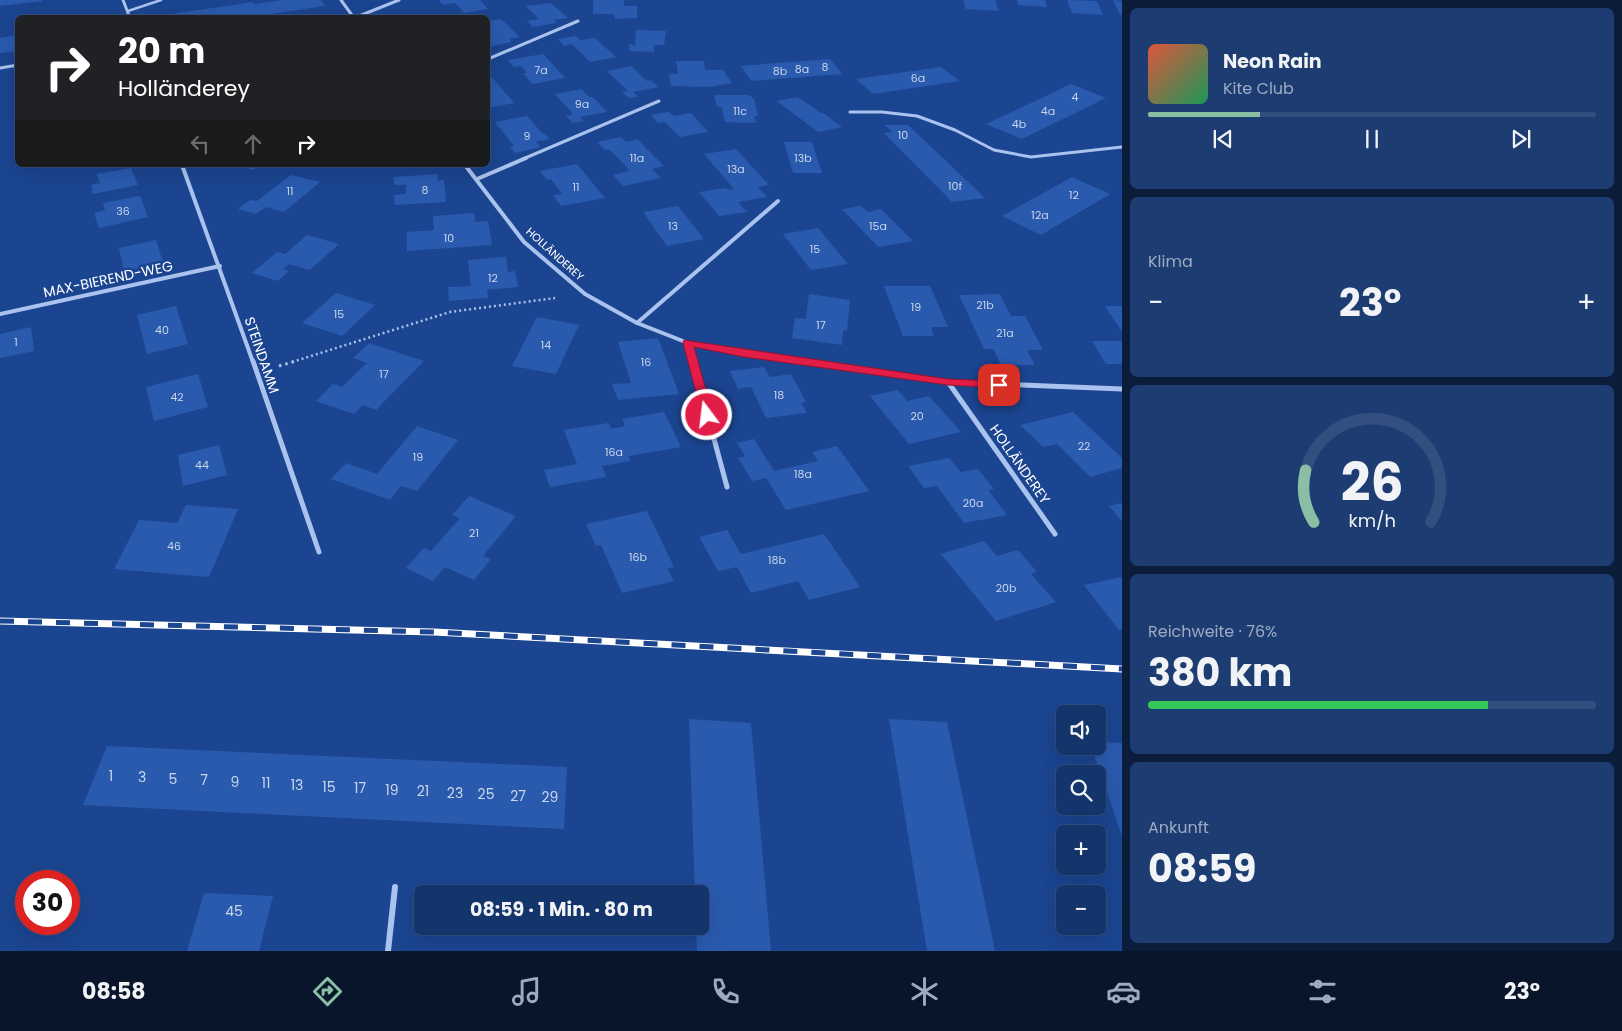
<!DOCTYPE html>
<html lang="de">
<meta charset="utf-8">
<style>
:root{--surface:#14346c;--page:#1d3c72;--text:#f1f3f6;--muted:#9daac2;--line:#334f7f;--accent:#8abfa5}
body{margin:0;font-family:Poppins,sans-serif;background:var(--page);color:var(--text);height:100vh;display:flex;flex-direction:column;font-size:19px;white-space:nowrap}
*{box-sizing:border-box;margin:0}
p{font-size:16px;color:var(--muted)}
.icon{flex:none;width:28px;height:28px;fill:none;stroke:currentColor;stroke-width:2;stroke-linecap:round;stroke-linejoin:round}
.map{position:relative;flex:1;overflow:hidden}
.sheet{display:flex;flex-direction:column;gap:8px;padding:8px;background:#0b1d3b;width:500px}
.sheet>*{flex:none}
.top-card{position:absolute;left:15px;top:15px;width:475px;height:152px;border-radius:8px;box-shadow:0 5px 20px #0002,0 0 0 1px var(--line);background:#202124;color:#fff;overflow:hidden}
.controls{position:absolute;left:1056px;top:705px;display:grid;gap:10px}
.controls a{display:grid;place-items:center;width:50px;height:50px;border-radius:8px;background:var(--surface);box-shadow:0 5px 20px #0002,0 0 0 1px var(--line);font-size:25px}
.speed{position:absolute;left:15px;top:870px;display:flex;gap:10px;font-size:25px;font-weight:700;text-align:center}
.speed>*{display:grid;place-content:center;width:65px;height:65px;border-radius:50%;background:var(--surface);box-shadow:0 5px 20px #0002,0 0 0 1px var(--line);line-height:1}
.speed .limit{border:8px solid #d22;background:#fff;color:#111}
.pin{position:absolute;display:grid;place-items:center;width:42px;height:42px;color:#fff;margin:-21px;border-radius:10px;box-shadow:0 2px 8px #0006}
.me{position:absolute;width:55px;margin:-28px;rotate:345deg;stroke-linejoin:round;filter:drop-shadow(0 0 4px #0008)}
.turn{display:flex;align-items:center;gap:18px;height:105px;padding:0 20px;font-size:22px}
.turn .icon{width:65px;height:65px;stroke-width:2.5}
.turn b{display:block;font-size:35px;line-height:42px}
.lanes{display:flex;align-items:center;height:48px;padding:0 20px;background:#0003;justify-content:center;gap:25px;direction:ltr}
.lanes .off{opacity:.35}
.big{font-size:38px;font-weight:700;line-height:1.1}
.sheet .widget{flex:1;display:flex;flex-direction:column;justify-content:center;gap:8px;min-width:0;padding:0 18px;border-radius:8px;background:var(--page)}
.sheet .dial{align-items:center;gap:0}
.dial svg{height:130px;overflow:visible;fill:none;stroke:var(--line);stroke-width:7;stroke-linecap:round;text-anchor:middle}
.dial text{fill:var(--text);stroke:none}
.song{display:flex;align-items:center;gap:15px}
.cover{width:60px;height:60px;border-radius:8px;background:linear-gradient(135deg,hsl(10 70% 55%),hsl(150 70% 35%))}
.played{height:5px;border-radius:2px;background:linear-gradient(90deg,var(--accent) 25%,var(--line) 25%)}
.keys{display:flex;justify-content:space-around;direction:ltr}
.heat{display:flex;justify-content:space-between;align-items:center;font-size:28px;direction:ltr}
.charge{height:8px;border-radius:4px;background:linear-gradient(90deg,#34c759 76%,var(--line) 0)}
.trip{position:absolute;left:414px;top:885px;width:295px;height:50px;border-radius:8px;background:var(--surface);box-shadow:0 5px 20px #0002,0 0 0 1px var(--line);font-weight:700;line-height:50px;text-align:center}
.tabs{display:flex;height:80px;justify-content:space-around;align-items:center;background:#08152b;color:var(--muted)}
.tabs .icon{width:35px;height:35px}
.tabs .on{color:var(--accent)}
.tabs b{font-size:22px;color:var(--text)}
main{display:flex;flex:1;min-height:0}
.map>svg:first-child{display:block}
.building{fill:#2a5aae}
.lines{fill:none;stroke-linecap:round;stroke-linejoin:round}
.path-far1{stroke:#aac3ee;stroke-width:2.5;stroke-dasharray:2 3;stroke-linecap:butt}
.path{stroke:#aac3ee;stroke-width:3;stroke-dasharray:2.5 4;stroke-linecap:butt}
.lane{stroke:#aac3ee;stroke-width:2.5}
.street-far3{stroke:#aac3ee;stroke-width:3}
.street-far2{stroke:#aac3ee;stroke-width:4}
.street-far1{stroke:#aac3ee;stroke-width:5}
.street{stroke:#aac3ee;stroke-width:6}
.rail-casing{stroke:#fff;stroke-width:7}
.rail{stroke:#1b4590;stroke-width:5;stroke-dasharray:14;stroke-linecap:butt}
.route{fill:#e11d48;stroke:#92132f}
.labels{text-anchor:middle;stroke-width:5;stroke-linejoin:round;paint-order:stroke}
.number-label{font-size:11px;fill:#cad6eb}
.far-street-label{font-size:11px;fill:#fff;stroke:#1b4590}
.street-label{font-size:14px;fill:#fff;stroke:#1b4590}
.near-number-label{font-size:14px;fill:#cad6eb}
</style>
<main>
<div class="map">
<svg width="1122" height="951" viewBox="0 0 1122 951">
<rect width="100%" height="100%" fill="#1b4590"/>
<g class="building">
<polygon points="0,0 42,0 42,1 0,6"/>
<polygon points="283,0 321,0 325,6 250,17 167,18 165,15 253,2 254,4"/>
<polygon points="439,0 480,0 488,9 464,13 455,3 443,5"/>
<polygon points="593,0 624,0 624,6 637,6 637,18 615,19 614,14 593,14"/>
<polygon points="963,0 995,0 999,11 966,9"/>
<polygon points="1017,0 1045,0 1047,7 1018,5"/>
<polygon points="1067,0 1097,1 1103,15 1072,13"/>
<polygon points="1113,0 1122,1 1122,15 1120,15"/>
<polygon points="551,3 568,18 554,20 557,23 533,27 527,21 539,19 526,6"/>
<polygon points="501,19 520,37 509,39 512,42 488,47 488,40 492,40 488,35 488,21"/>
<polygon points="636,30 666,31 664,45 654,45 654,52 629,51 629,44 635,45"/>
<polygon points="18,35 18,51 0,53 0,38"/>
<polygon points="576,36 580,40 595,38 616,57 590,62 572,44 564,46 558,39"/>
<polygon points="543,54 565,78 532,84 523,73 527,73 521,66 514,67 508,60"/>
<polygon points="830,59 842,74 751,81 741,66"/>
<polygon points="676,61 704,61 705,70 723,70 732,83 709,87 671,86 669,74 678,74"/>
<polygon points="631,66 647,81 651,80 659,87 633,92 638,97 629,98 622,92 628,91 607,71"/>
<polygon points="941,67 960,81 873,94 856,79"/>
<polygon points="488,75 490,75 514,103 488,108"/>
<polygon points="1071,84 1106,98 1022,139 986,124"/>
<polygon points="582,89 589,97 593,97 607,112 580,117 584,121 573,123 566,116 573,114 555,94"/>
<polygon points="714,95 749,95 754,99 758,116 754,116 756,123 725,122 722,107 717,107"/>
<polygon points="798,97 821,113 823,113 842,127 818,132 777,101"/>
<polygon points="669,112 674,116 691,113 708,132 680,137 665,122 658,123 651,115"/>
<polygon points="527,116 542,133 544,133 550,139 536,142 541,147 515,153 510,147 514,146 495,122"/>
<polygon points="884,125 908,125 985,198 952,202 884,133 893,132"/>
<polygon points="621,137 626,142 637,139 664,166 652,169 661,178 623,186 613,175 630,171 610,150 605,150 597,142"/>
<polygon points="784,142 812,142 822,173 793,173"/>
<polygon points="736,149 769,185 758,187 767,197 738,202 747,212 719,216 699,192 726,188 728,190 734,189 704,154"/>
<polygon points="577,164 605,198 561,206 553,195 562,194 551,179 547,180 540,171"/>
<polygon points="237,165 260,165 253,170"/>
<polygon points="131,168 138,185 93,194 91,185 100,183 97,174"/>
<polygon points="437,174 438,181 444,180 446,202 395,205 394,195 406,194 406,185 394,185 394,177"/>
<polygon points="291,175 320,182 284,212 266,207 256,214 238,209 250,200 257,201"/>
<polygon points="1072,177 1110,194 1041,235 1002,216"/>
<polygon points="140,196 148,217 99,228 94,213 105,210 103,203"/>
<polygon points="678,206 704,239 667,246 643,212"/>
<polygon points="861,206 868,212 881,209 913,241 878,247 842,209"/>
<polygon points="474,213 475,222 488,221 492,245 407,251 407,232 434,230 433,216"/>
<polygon points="818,228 848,264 811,270 783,234"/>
<polygon points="307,235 339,244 310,270 289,264 283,269 289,271 278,281 252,273 277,252 285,254"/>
<polygon points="156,240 163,262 124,271 119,248"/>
<polygon points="506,257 508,272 515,271 518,287 487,290 488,298 449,301 448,287 471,286 468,260"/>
<polygon points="884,286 930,286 948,327 931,327 934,336 903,336"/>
<polygon points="336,293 375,305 342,336 302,323"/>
<polygon points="809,294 850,300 847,331 843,330 842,345 792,338 795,318 806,319"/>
<polygon points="1000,294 1011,316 1025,316 1043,350 1027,350 1035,365 1001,365 993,349 984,349 959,295"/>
<polygon points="176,306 188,344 147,354 137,315"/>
<polygon points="1105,306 1122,306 1122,332"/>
<polygon points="537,317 579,325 556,374 512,366"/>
<polygon points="31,327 34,351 0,358 0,334"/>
<polygon points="658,338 679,394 618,400 612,384 631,383 618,342"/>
<polygon points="1092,341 1122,341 1122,364 1106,364"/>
<polygon points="369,343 424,361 376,410 363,405 354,414 316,401 333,384 342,387 367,363 353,358"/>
<polygon points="764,367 770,377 791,374 806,402 801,403 807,413 766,418 751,387 738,389 730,371"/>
<polygon points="198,374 208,407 154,421 146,387"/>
<polygon points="898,390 907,401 929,396 961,432 909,444 870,396"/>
<polygon points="664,412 681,447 628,456 631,461 602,466 606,477 550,487 544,470 577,464 564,430 609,423 611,429 625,426 622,419"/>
<polygon points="1073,412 1122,458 1122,468 1090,477 1057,444 1043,447 1020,425"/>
<polygon points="417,426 458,440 417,491 401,486 390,500 331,479 346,463 377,474"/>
<polygon points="754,439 774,471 818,461 812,452 837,446 869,491 786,510 766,478 752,481 738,458 745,456 737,443"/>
<polygon points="219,445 227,475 183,486 178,455"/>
<polygon points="949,458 961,472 978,469 994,489 988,490 1007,515 964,523 937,486 924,488 908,466"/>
<polygon points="469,496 516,516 483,556 491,559 474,580 445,567 433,581 406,568 424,548 431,551 460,518 452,515"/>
<polygon points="1122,503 1122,521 1109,506"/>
<polygon points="186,505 238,509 209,577 114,569 139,520 177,523"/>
<polygon points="647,511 674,567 667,569 674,581 622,593 601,545 596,546 586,524"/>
<polygon points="727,530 741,554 824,534 860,587 809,600 798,581 751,593 737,567 718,571 699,537"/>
<polygon points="984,541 997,556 1018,550 1037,572 1031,574 1056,602 996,621 941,554"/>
<polygon points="1122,577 1122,629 1119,630 1084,585"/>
<polygon points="689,719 751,723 771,951 697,951 696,926 700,926 700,894 695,894"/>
<polygon points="889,719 947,722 995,951 927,951"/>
<polygon points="1098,742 1122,743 1122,836 1091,746 1098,746"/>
<polygon points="107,746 567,767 564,829 83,805"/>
<polygon points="204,893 273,896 259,951 187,951"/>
</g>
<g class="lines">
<polyline class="path-far1" points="292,362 450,312 555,298"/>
<polyline class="path" points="279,366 296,361"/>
<polyline class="lane" points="128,11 161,0"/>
<g class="street-far3">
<polyline points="123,0 130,18"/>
<polyline points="341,0 354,18"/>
<polyline points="354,18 399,0"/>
<polyline points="488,59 578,21"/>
<polyline points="0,68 18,65"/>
<polyline points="850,112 882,112 917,116 955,130 994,150 1031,157 1122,147"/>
<polyline points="523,159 659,101"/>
</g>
<g class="street-far2">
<polyline points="182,165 253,362"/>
<polyline points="465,165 524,242 585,294 637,323 688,343 744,354 802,362"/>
<polyline points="477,179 526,158"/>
<polyline points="0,314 220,266"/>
<polyline points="637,323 778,201"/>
<polyline points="688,343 693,362"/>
</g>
<g class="street-far1">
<polyline points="253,361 319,552"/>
<polyline points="693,361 727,487"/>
<polyline points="793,361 948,382 1122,389"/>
<polyline points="948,382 1055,534"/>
</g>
<polyline class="street" points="388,951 395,887"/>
<g class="rail-casing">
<polyline id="rail" points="0,621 434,632 1122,669"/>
</g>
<use href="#rail" class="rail"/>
</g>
<polygon class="route" points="684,340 948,379 999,381 1004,385 999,388 948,385 744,357 694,347 713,415 707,418 702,415 683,343"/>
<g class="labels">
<g class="number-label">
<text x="825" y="71">8</text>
<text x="802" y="73">8a</text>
<text x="541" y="74">7a</text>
<text x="780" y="75">8b</text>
<text x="918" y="82">6a</text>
<text x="1075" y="101">4</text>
<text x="582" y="108">9a</text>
<text x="740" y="115">11c</text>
<text x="1048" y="115">4a</text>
<text x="1019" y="128">4b</text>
<text x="903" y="139">10</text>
<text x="527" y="140">9</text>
<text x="637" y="162">11a</text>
<text x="803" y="162">13b</text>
<text x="736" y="173">13a</text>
<text x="955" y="190">10f</text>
<text x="576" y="191">11</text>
<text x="425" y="194">8</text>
<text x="290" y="195">11</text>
<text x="1074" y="199">12</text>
<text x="123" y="215">36</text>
<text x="1040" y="219">12a</text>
<text x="673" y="230">13</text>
<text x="878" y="230">15a</text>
<text x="449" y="242">10</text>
<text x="815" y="253">15</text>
<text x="493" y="282">12</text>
<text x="985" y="309">21b</text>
<text x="916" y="311">19</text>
<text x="339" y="318">15</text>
<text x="821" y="329">17</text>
<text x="162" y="334">40</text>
<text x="1005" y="337">21a</text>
<text x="16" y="346">1</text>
<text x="546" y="349">14</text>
<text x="646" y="366">16</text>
<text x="384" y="378">17</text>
<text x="779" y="399">18</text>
<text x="177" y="401">42</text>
<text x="917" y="420">20</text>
<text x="1084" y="450">22</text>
<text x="614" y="456">16a</text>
<text x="418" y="461">19</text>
<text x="202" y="469">44</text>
<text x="803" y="478">18a</text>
<text x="973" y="507">20a</text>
<text x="474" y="537">21</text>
<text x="174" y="550">46</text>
<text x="638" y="561">16b</text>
<text x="777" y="564">18b</text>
<text x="1006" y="592">20b</text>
</g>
<g class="far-street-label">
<text transform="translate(555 254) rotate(42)" y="4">HOLLÄNDEREY</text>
</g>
<g class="street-label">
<text transform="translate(108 279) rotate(-12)" y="5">MAX-BIEREND-WEG</text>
<text transform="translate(262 355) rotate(71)" y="5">STEINDAMM</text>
<text transform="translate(1020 464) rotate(55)" y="5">HOLLÄNDEREY</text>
</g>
<g class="near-number-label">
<text x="111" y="781">1</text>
<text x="142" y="782">3</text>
<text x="173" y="784">5</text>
<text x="204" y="785">7</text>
<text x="235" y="787">9</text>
<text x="266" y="788">11</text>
<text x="297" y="790">13</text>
<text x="329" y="792">15</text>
<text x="360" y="793">17</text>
<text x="392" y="795">19</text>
<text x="423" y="796">21</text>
<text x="455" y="798">23</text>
<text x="486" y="799">25</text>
<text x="518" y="801">27</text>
<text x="550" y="802">29</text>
<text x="234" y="916">45</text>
</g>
</g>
</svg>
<div class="controls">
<a><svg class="icon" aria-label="sound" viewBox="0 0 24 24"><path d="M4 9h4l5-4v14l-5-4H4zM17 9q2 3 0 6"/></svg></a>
<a><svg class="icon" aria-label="search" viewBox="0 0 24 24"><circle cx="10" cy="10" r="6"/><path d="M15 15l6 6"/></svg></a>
<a>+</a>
<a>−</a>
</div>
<div class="speed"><div class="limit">30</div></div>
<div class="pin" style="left:999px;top:385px;background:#d93025"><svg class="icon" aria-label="arrive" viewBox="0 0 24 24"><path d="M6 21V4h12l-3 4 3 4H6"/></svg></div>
<svg class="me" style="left:707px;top:415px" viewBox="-20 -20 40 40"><circle r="17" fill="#e11d48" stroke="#fff" stroke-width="3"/><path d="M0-11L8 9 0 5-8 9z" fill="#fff"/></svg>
<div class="trip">08:59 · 1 Min. · 80 m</div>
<div class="top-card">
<div class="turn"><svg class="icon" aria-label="right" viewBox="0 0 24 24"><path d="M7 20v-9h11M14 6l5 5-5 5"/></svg><div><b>20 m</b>Holländerey</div></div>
<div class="lanes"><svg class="icon off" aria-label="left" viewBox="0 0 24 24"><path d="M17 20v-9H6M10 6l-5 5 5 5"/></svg><svg class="icon off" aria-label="ahead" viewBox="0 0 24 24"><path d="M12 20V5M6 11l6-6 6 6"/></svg><svg class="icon" aria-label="right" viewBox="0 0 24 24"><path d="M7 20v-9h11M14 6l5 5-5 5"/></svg></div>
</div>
</div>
<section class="sheet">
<div class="widget">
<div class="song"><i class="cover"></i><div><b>Neon Rain</b><p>Kite Club</p></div></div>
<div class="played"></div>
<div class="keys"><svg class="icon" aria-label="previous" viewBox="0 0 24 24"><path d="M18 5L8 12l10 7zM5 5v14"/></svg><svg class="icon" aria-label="pause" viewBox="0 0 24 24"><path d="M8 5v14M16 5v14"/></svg><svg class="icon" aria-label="next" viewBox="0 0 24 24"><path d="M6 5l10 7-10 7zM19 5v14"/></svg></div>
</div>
<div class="widget"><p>Klima</p>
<div class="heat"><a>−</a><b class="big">23°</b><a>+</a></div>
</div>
<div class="widget dial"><svg viewBox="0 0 100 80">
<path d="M14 69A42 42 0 1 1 86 69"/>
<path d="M14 69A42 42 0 0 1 9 37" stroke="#8abfa5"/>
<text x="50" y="56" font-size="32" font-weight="700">26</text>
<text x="50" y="72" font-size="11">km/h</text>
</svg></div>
<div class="widget"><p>Reichweite · 76%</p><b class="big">380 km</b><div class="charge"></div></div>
<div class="widget"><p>Ankunft</p><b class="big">08:59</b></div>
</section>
</main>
<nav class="tabs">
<b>08:58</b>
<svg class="icon on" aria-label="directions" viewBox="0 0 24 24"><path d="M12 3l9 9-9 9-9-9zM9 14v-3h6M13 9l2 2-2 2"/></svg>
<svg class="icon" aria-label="music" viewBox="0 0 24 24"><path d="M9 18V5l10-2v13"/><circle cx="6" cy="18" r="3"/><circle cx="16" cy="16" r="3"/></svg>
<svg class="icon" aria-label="phone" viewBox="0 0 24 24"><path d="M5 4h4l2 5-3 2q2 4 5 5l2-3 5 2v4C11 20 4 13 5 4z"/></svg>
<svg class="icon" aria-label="climate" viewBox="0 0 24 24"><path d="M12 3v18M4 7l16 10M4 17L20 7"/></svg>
<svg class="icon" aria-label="car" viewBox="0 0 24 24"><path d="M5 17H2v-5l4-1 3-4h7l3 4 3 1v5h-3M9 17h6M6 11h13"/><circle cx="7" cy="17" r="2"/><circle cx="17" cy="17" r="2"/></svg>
<svg class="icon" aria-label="filters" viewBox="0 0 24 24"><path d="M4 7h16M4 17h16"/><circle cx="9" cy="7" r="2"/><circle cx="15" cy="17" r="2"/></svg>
<b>23°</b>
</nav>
